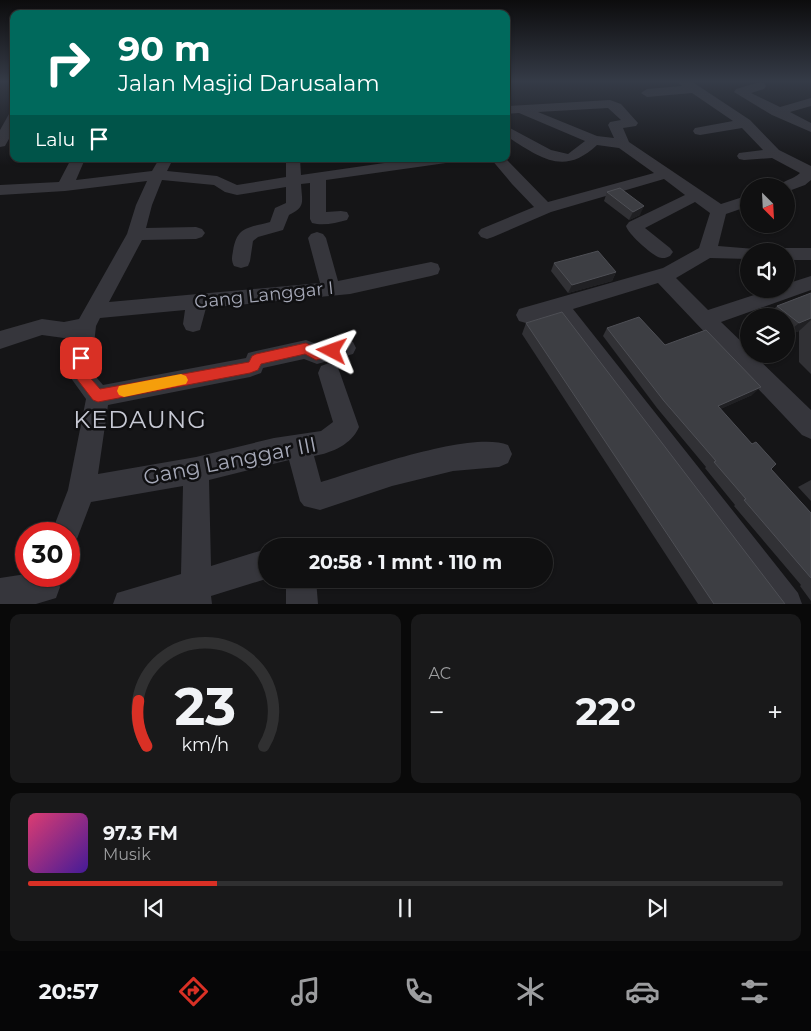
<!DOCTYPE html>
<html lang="id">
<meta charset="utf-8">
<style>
:root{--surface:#101011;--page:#19191a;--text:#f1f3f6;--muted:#9c9d9f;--line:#303031;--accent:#d93025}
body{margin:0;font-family:Montserrat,sans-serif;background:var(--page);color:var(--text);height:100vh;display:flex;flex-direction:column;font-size:19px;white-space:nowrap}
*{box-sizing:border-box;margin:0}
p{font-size:16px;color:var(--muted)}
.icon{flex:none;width:28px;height:28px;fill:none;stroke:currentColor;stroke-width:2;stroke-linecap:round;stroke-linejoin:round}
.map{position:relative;height:604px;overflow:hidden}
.panel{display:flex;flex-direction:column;gap:10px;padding:10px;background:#090909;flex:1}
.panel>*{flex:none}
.guide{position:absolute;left:10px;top:10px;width:500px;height:152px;border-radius:10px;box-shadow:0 1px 4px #0004,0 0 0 1px var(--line);background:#00695c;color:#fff;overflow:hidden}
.needle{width:32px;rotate:156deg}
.controls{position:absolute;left:740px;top:178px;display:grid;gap:10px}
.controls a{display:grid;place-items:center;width:55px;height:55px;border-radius:50%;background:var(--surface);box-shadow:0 1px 4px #0004,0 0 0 1px var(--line);font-size:25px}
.speed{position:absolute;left:15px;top:522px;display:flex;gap:10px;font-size:25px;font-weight:700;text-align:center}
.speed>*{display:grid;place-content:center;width:65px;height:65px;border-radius:50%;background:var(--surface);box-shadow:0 1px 4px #0004,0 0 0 1px var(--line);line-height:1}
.speed .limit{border:8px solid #d22;background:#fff;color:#111}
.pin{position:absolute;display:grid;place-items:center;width:42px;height:42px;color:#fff;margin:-21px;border-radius:10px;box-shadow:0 2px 8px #0006}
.me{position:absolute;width:55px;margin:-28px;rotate:274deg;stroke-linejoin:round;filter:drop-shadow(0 0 4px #0008)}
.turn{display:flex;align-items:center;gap:18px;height:105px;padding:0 25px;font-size:22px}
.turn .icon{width:65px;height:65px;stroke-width:2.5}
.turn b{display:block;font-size:35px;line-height:42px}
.then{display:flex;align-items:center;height:48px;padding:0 25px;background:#0003;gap:10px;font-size:19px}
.big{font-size:38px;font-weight:700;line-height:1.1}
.panel .tile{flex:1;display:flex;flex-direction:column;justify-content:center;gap:8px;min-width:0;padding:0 18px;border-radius:10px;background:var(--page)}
.panel .dial{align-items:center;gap:0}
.dial svg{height:130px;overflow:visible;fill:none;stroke:var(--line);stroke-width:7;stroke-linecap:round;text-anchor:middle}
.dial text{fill:var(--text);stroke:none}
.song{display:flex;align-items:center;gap:15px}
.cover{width:60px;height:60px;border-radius:8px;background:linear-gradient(135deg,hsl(340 70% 55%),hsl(260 70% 35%))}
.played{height:5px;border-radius:2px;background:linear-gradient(90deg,var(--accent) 25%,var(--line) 25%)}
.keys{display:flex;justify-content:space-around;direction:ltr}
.heat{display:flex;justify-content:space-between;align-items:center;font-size:28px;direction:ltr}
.panel .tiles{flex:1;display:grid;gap:10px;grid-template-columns:1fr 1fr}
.tile:last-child{grid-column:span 2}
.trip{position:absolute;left:258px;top:538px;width:295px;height:50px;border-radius:25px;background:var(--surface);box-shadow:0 1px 4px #0004,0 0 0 1px var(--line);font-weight:700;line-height:50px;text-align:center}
.dock{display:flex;height:80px;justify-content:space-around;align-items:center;background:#060607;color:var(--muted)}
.dock .icon{width:35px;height:35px}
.dock .active{color:var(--accent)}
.dock b{font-size:22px;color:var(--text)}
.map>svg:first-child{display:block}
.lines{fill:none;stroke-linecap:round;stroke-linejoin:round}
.minor{fill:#36363c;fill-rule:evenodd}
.wall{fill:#313135}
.shaded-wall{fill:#202023}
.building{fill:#3d3e43;stroke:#4e4f55}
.route{fill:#d93025;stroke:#8d1f18}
.slow{fill:#f59e0b}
.labels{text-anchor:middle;stroke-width:5;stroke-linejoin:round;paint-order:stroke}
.street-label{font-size:18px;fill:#a6a9b8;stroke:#101012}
.near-street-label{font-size:21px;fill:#a6a9b8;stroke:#101012}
.near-quarter-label{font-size:24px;letter-spacing:1px;fill:#c7c9d4;stroke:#101012}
</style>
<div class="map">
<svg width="811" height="604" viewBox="0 0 811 604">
<rect width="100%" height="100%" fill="#151517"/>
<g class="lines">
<g class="minor">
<path d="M676 81H691L750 120 779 150 811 166V180L805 185 786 192V186H779C784 180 794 179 800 173L772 158 744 160 739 159 737 156 739 153 763 150 742 128 700 135 695 134 693 131 695 128 733 121 692 93 647 97 641 93 647 89 682 86Z"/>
<polygon points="760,82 764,83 766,86 764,89 751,93 780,107 811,98 811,106 790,112 811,123 811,132 772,115 734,92 736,89"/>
<path d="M610 100 621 104 638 123 636 126 623 128 629 142 721 204 749 195V206L726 214 718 246 755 249 757 251H749V259L710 258 676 278 708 310 772 289H786V284L811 276V290L721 322 749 349V354H753L811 410V439L802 435 658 283 573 309 798 593 802 604H767L554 315 526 323 519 321 516 315 519 309 526 307 663 268 699 248 710 213 695 202 645 228 670 248 673 252 670 256C666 258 663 259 658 257 650 253 629 235 626 226L629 222 685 195 664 179 551 212 493 237 487 239 481 237 478 233 481 229 534 207 512 184 491 159H506L548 202 654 173 619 148 597 145C563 177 540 157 506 136V126L551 150 568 154 585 141 519 113 506 114V106ZM608 108 621 120 610 122 608 125 614 138 597 136 538 112Z"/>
<polygon points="14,113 14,130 5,146 0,147 0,130 9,114"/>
<path d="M71 159H85L76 180 152 171 159 159H173L167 171 217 176 237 185 286 177V159H300L301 175 412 159H453L451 162 446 163 326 180V212L341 211 347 212 349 216 347 220C336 223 323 226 312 223L310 219V183L301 184C302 202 306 207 289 215L283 230 258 237 253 241 250 261 248 266 241 268 234 266C231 260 232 257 233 251 237 226 248 228 270 222L275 208 286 203V187L237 195 225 192 214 185 162 180 152 205 146 228 196 227 202 229 205 233 202 237 196 239 142 240 109 302 320 283 308 238 311 234 317 232 323 234 326 238 338 281 431 262 438 264 440 269 438 274 431 276 350 294 206 308 200 330 193 332 186 330 183 324 185 310 100 318 96 326 91 371 103 385 246 358 248 353 256 351 306 340 319 345 345 339 353 342 356 348 353 354 317 364 304 359 263 368 261 373 250 377 108 405 98 474 196 457 274 438 321 431 333 422 318 373 321 366 329 363 337 366 340 373 359 427C352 444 332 453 314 456L321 482C361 470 472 430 508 445L512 454 508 463 499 467 453 471 392 486 320 510 304 506 300 501 289 460 209 480 211 566 266 549V579L211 596 212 604H113L117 593 181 574 183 486 91 502 75 544 69 547V534H51L68 490 86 399 68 374 74 337 64 338 42 335 0 349V331L42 319 64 322 79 319 127 234 136 205 147 181 65 191 0 195V185L59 182Z"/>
<polygon points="786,248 811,248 811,260 786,260 786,251 779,251"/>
<polygon points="26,574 26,576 56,576 60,587 56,598 36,604 0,604 0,578"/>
<polygon points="286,579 316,579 318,604 286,604"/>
</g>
</g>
<g class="wall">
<polygon points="607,192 640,215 629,220 604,201"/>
<polygon points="554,263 616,272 612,281 568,293 551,271"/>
<polygon points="811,293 811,374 799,362 799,331 786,336 786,316 767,316 777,306"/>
<polygon points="526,323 785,604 698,604 522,334"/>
<polygon points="607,328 665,345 752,395 720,409 771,469 811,513 811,601 800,586 801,585 734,506 735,505 705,468 706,467 657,408 603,336"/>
<polygon points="811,480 811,501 798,487"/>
</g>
<g class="shaded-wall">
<polygon points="644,206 640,215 629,220 633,212"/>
<polygon points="616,272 612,281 568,293 572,285"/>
<polygon points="811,318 811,320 799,331 786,336 786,334 799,323"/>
<polygon points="761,387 752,395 710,414 718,406"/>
</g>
<g class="building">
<polygon points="620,188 644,206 633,212 607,192"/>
<polygon points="598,251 616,272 572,285 554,263"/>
<polygon points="811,293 811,318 799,323 777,306"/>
<polygon points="562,312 785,604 714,604 526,323"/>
<polygon points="639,317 665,345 706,330 761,387 718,406 752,444 756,442 776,464 771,469 811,513 811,578 744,500 746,499 714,462 716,461 664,401 607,328"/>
</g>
<linearGradient id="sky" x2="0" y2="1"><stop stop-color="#0c0c0d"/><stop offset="0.49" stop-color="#353b47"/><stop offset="1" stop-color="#353b47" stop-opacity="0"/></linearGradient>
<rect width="811" height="166" fill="url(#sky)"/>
<polygon class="route" points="306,343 318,349 332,346 337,347 339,351 337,355 316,360 305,354 261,364 258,370 250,373 98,402 93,400 73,374 77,355 81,353 86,355 88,358 86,373 100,389 249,362 252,356 256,354"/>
<polygon class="slow" points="181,374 186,376 188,380 186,384 181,385 124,397 119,395 117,391 119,386 124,385"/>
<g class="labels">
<g class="street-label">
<text transform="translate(264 295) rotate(-6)" y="6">Gang Langgar I</text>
</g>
<g class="near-street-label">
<text transform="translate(230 461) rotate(-11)" y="7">Gang Langgar III</text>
</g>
<g class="near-quarter-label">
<text x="140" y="428">KEDAUNG</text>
</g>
</g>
</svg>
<div class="controls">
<a><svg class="needle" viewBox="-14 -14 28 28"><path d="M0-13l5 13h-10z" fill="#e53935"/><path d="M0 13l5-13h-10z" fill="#9c9d9f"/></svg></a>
<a><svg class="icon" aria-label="sound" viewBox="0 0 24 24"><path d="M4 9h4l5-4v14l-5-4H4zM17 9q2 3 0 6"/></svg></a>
<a><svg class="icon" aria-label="layers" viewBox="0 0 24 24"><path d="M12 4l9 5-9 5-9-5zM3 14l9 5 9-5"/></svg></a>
</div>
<div class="speed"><div class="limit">30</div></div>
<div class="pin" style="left:81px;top:358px;background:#d93025"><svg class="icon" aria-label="arrive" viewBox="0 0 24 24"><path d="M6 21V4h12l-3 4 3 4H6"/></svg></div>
<svg class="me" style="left:332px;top:351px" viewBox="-20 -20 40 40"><path d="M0-17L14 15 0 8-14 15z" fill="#d93025" stroke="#fff" stroke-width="4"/></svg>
<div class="trip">20:58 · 1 mnt · 110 m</div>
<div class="guide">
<div class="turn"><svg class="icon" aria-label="right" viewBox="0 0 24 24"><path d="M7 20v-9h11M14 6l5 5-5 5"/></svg><div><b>90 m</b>Jalan Masjid Darusalam</div></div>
<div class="then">Lalu<svg class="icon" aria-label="arrive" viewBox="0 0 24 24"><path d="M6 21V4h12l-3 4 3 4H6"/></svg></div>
</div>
</div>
<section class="panel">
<div class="tiles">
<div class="tile dial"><svg viewBox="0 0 100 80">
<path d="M14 69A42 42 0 1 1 86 69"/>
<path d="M14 69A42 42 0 0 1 9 41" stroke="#d93025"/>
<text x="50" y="56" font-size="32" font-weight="700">23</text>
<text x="50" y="72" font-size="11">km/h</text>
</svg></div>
<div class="tile"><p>AC</p>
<div class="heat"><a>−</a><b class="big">22°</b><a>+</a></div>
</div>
<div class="tile">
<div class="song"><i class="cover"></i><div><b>97.3 FM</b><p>Musik</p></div></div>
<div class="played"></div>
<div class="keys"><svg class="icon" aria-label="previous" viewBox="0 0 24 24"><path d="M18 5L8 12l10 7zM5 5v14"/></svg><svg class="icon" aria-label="pause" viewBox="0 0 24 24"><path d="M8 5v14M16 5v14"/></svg><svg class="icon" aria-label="next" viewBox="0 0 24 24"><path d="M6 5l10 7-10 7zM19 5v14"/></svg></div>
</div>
</div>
</section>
<nav class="dock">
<b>20:57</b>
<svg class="icon active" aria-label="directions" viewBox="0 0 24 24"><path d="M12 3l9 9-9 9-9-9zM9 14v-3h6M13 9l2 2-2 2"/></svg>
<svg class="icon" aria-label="music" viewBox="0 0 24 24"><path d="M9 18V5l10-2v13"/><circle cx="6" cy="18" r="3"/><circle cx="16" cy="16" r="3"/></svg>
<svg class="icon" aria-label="phone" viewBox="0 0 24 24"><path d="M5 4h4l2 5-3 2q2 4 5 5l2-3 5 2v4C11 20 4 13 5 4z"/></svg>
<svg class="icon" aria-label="climate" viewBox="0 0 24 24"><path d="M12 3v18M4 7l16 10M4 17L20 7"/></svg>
<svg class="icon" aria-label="car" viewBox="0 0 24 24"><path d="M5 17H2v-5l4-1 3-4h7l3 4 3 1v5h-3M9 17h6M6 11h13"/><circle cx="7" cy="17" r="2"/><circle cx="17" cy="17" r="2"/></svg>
<svg class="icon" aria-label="filters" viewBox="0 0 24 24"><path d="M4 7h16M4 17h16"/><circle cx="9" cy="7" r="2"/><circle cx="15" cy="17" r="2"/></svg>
</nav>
